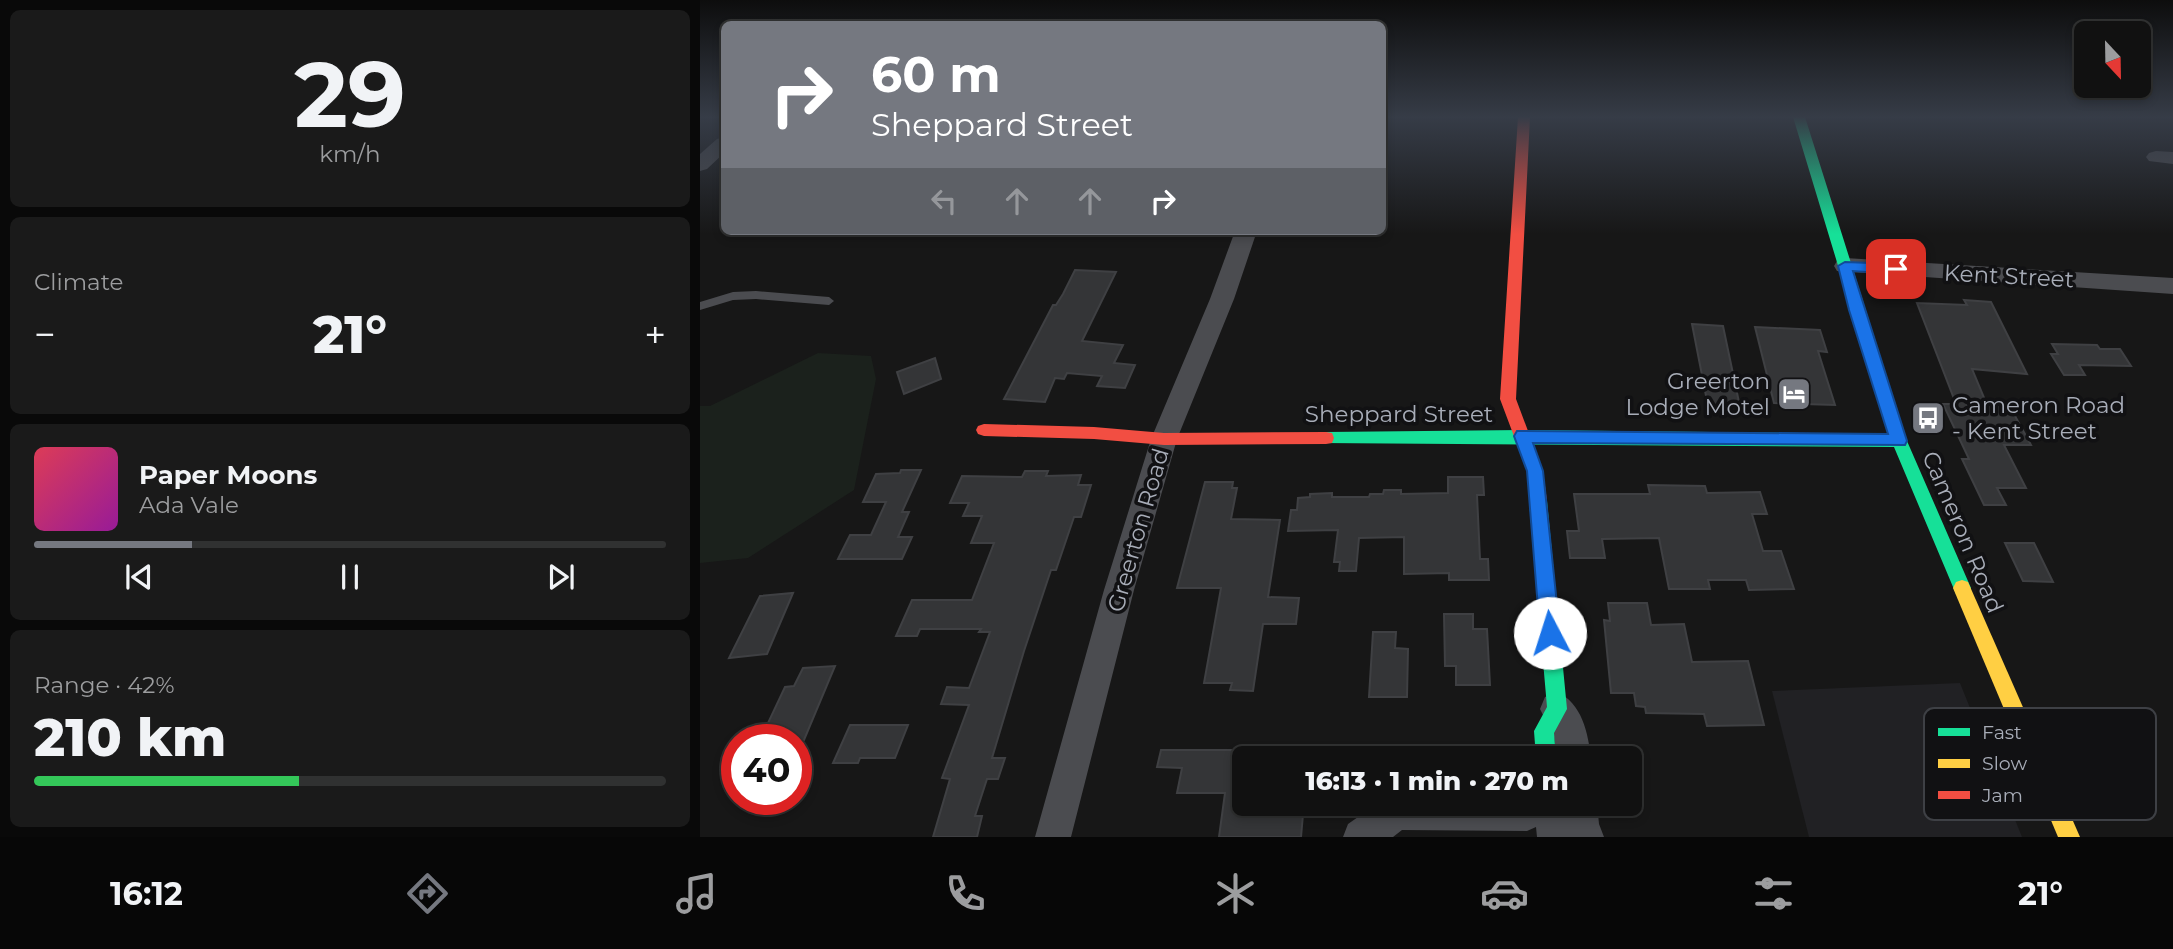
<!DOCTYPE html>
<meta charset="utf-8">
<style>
:root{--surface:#111;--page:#1a1a1a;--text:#f1f3f6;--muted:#9c9d9f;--line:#303131;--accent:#757880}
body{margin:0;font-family:Montserrat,sans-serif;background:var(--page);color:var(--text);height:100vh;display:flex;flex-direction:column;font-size:26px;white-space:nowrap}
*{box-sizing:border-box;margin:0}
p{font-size:23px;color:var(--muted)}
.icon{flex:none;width:38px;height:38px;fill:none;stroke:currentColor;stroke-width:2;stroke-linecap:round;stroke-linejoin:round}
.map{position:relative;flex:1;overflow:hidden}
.side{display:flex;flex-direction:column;gap:10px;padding:10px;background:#090909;width:700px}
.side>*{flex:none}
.banner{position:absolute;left:21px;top:21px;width:665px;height:214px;border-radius:10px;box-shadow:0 4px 10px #0003,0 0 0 2px var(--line);background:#757880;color:#fff;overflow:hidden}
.needle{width:46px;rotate:158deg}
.buttons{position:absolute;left:1374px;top:21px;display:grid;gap:14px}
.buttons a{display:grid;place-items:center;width:77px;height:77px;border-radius:10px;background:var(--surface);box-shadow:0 4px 10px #0003,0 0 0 2px var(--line);font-size:35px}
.speed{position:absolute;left:21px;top:724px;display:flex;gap:14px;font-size:35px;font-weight:700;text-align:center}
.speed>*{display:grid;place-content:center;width:91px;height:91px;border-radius:50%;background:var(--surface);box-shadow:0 4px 10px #0003,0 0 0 2px var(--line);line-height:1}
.speed .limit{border:10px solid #d22;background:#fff;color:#111}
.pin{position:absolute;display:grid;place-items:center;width:60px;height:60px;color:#fff;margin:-30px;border-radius:14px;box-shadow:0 4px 10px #0006}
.me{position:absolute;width:77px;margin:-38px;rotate:355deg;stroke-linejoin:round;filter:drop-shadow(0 0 5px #0008)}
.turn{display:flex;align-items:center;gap:24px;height:147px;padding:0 35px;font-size:32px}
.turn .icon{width:91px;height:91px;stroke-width:2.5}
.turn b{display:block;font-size:49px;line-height:60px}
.lanes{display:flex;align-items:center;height:66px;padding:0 35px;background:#0003;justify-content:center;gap:35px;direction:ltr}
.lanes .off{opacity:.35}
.big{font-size:52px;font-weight:800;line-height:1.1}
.side .widget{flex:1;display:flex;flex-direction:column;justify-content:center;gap:10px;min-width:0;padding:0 24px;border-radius:10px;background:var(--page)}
.side .dial{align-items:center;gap:0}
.dial b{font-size:91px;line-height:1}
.song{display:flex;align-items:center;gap:21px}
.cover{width:84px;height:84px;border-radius:10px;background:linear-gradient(135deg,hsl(350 70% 55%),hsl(300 70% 35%))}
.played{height:7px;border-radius:4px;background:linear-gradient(90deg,var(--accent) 25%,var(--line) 25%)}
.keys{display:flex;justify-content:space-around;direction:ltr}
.heat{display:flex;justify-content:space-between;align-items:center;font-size:38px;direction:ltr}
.charge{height:10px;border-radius:5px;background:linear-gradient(90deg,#34c759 42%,var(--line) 0)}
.trip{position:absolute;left:532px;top:746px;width:410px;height:70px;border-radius:10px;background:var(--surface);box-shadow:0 4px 10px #0003,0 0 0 2px var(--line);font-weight:800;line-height:70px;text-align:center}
.menu{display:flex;height:112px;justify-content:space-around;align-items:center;background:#070707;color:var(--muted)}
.menu .icon{width:49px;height:49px}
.menu .selected{color:var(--accent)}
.menu b{font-size:32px;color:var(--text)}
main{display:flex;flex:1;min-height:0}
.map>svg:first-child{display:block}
.built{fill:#212124}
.green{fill:#1b211c}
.building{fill:#343537;stroke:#3f4043;stroke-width:2}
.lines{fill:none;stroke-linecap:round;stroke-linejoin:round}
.lane{fill:#4b4c50;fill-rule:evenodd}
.street{fill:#4b4c50;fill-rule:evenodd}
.fast{fill:#16e098;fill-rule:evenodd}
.slow{fill:#ffcf43;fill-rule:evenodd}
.jam{fill:#f24e42;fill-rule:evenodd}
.route{fill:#1a73e8;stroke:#114b97;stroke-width:2}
.labels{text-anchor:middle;stroke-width:7;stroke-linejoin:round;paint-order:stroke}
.street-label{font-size:23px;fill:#a8adb8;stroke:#111113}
.poi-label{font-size:23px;fill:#a8adb8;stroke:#111113;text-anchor:end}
.key{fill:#111113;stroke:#3e4045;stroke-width:2}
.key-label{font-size:19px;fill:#a8adb8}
</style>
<main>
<section class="side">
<div class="widget dial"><b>29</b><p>km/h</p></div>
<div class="widget"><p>Climate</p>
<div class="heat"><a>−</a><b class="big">21°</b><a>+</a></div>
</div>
<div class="widget">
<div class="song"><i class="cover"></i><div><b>Paper Moons</b><p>Ada Vale</p></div></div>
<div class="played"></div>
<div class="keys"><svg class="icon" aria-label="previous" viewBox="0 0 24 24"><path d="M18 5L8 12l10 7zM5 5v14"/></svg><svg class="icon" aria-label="pause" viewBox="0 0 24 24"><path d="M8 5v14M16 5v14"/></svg><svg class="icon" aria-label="next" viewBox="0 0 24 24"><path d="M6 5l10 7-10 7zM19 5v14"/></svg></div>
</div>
<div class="widget"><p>Range · 42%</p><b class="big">210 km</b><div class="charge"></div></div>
</section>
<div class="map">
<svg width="1473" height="837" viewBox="0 0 1473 837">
<rect width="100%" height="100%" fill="#171717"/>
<polygon class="built" points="1260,683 1322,837 1109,837 1072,691"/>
<polygon class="green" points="118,353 171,356 176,379 154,490 48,558 0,563 0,406 10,406"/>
<g class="building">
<polygon points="375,270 416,272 382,341 423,345 414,363 435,365 425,388 397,386 402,376 367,373 364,379 355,378 345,402 304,399 353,305 356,305 363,294"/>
<polygon points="1264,300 1291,302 1327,374 1272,369 1287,405 1309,405 1331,445 1304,445 1326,488 1297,488 1306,505 1284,505 1262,459 1269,459 1243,404 1256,404 1217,303 1267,305"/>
<polygon points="992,324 1023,326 1040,407 1008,406"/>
<polygon points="1055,327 1120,330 1127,352 1118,351 1135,405 1074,403"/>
<polygon points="1352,344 1397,345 1400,349 1420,349 1431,366 1379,365 1385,375 1364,375 1351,354 1358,354"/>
<polygon points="235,358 241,379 204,394 197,372"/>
<polygon points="201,470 221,470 202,512 209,512 198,537 212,537 202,559 138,559 150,535 171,535 186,502 163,502 176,474 200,473"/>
<polygon points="325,471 348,471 346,476 381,475 378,485 391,485 381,517 374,517 356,570 351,570 324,651 292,758 305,758 298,779 287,779 275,816 282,816 277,837 233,837 250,779 242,778 269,705 241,704 247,687 269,688 290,632 279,632 281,629 220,629 217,636 196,636 212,600 272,600 294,543 271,543 282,516 263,516 269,503 250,503 262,476 322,477"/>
<polygon points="748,477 783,477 784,495 777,495 780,559 788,559 789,580 749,580 749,573 704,574 704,537 659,538 656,571 639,571 640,562 634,562 638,530 588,531 591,510 597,510 598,498 610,497 610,494 632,493 632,497 669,497 670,494 683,494 684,490 701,490 701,494 748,493"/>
<polygon points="505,482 533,482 532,488 537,488 531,519 580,520 568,597 599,598 596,624 563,624 553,691 530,690 532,683 504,683 521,588 477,588"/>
<polygon points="948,485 1005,486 1007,493 1060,492 1067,514 1052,514 1063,551 1081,551 1094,589 1049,590 1046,580 1008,580 1010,589 969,589 959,538 902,539 905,558 870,558 867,531 879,531 874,494 950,494"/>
<polygon points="1305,543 1334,543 1353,582 1323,581"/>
<polygon points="93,593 67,654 29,658 60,596"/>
<polygon points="908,603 947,603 951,625 984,624 992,662 1048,661 1064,725 1007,726 1004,714 946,713 945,707 936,706 934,693 911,693 904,620 910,621"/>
<polygon points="744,614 773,614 773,629 787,629 790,685 756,685 756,666 745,666"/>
<polygon points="673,632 696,632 695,648 708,649 707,697 669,697"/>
<polygon points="135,666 104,740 60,740 85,687 94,686 103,668"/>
<polygon points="150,725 208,725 195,758 160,758 158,763 133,763"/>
<polygon points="461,750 544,750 544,803 604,803 601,837 519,837 525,793 477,793 482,768 457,767"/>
</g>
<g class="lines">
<polygon class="lane" points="56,291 129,297 134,301 129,305 56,299 33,300 0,310 0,302 33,292"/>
<g class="street">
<polygon points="24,137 24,153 7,169 0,171 0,154 17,139"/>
<polygon points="1456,151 1473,152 1473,164 1449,161 1446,157 1449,153"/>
<polygon points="535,231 557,231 534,299 477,439 434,590 371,837 335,837 404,590 451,439 510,299"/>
<polygon points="1145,258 1473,278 1473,294 1137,271 1134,266 1137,261"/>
<path d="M857 692C882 703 888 733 891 758H857L854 737 840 709 845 697Z"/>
<polygon points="678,803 897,803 899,824 904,837 837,837 836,827 827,831 702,830 693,837 643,837 648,824"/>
</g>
<g class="fast">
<polygon points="1093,117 1105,117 1207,441 1271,588 1268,594 1262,596 1256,594 1194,447 620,443 618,438 620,433 626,432 822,430 1189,434"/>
<polygon points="838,494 844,496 847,501 867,709 854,733 856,758 836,758 834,731 847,707 829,501 832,496"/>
</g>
<polygon class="slow" points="1262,580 1268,582 1380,837 1358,837 1253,588 1256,582"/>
<g class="jam">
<polygon points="818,117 830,117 816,399 843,471 847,501 844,506 838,508 832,506 827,471 800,399"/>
<polygon points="284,424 394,427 464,433 626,432 632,433 634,438 632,443 626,444 464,445 394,439 284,436 278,434 276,430 278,426"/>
</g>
</g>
<linearGradient id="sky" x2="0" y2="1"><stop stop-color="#0d0d0d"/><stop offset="0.5" stop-color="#363c47"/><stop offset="1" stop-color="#363c47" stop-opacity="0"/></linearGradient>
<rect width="1473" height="234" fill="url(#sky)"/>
<polygon class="route" points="1145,262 1196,264 1203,269 1196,274 1153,271 1207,441 1205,445 833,443 843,471 860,633 857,640 850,642 843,640 840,633 827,471 814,436 817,431 1188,434 1149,310 1138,266"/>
<defs>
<g id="hotel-square" transform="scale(1.75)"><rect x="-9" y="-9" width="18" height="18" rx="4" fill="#757880" stroke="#111113"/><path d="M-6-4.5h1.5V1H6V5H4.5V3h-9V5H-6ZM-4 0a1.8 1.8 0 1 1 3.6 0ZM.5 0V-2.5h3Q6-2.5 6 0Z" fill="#fff"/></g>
<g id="bus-square" transform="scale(1.75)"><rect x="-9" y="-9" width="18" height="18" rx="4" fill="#757880" stroke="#111113"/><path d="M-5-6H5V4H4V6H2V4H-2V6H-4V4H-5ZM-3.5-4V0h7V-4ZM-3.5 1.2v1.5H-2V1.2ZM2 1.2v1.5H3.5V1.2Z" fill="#fff"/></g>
</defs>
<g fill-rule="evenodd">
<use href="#hotel-square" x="1094" y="394"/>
<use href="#bus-square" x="1228" y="418"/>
</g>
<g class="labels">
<g class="street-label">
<text transform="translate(1309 276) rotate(3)" y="8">Kent Street</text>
<text x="699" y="422">Sheppard Street</text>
<text transform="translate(438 530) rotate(-74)" y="8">Greerton Road</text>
<text transform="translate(1263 532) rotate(67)" y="8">Cameron Road</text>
</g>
<g class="poi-label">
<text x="1070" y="389">Greerton<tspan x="1070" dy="26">Lodge Motel</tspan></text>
<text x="1252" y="413" text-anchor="start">Cameron Road<tspan x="1252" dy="26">- Kent Street</tspan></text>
</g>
</g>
<rect x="1224" y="708" width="232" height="112" rx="10" class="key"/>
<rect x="1238" y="728" width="32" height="8" fill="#16e098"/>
<rect x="1238" y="759" width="32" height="9" fill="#ffcf43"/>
<rect x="1238" y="791" width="32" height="8" fill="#f24e42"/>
<g class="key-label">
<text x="1282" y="739">Fast</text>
<text x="1282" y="770">Slow</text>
<text x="1282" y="802">Jam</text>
</g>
</svg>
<div class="buttons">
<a><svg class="needle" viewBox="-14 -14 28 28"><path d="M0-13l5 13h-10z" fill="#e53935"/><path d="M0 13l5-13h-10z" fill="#9c9d9f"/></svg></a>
</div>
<div class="speed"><div class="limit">40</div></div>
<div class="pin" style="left:1196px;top:269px;background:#d93025"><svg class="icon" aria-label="arrive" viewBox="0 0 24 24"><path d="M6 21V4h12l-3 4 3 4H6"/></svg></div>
<svg class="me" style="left:850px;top:633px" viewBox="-20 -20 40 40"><circle r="19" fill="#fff"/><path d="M0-13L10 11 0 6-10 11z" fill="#1a73e8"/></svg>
<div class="trip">16:13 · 1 min · 270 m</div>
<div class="banner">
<div class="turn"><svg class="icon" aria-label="right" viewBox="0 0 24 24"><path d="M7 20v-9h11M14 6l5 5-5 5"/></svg><div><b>60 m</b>Sheppard Street</div></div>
<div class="lanes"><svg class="icon off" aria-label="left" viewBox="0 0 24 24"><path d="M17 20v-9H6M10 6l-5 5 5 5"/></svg><svg class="icon off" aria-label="ahead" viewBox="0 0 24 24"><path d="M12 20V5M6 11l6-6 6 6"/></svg><svg class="icon off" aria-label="ahead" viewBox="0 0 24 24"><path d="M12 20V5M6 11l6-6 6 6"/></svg><svg class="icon" aria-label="right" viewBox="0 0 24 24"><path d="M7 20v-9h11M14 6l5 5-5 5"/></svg></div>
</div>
</div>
</main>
<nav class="menu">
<b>16:12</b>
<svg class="icon selected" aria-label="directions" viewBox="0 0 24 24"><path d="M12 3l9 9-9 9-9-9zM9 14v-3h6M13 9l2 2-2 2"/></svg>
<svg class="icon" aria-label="music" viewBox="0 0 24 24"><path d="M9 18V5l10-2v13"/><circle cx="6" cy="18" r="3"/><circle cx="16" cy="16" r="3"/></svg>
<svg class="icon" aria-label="phone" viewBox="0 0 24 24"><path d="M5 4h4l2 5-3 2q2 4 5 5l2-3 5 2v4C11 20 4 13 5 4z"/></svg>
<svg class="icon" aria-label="climate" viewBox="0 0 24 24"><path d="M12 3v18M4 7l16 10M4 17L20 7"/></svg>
<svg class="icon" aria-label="car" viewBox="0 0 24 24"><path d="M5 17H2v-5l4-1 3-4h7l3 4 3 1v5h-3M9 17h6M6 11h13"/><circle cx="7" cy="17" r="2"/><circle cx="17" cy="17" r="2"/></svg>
<svg class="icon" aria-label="filters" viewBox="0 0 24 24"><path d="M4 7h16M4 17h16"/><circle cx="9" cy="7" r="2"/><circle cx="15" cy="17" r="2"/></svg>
<b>21°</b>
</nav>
